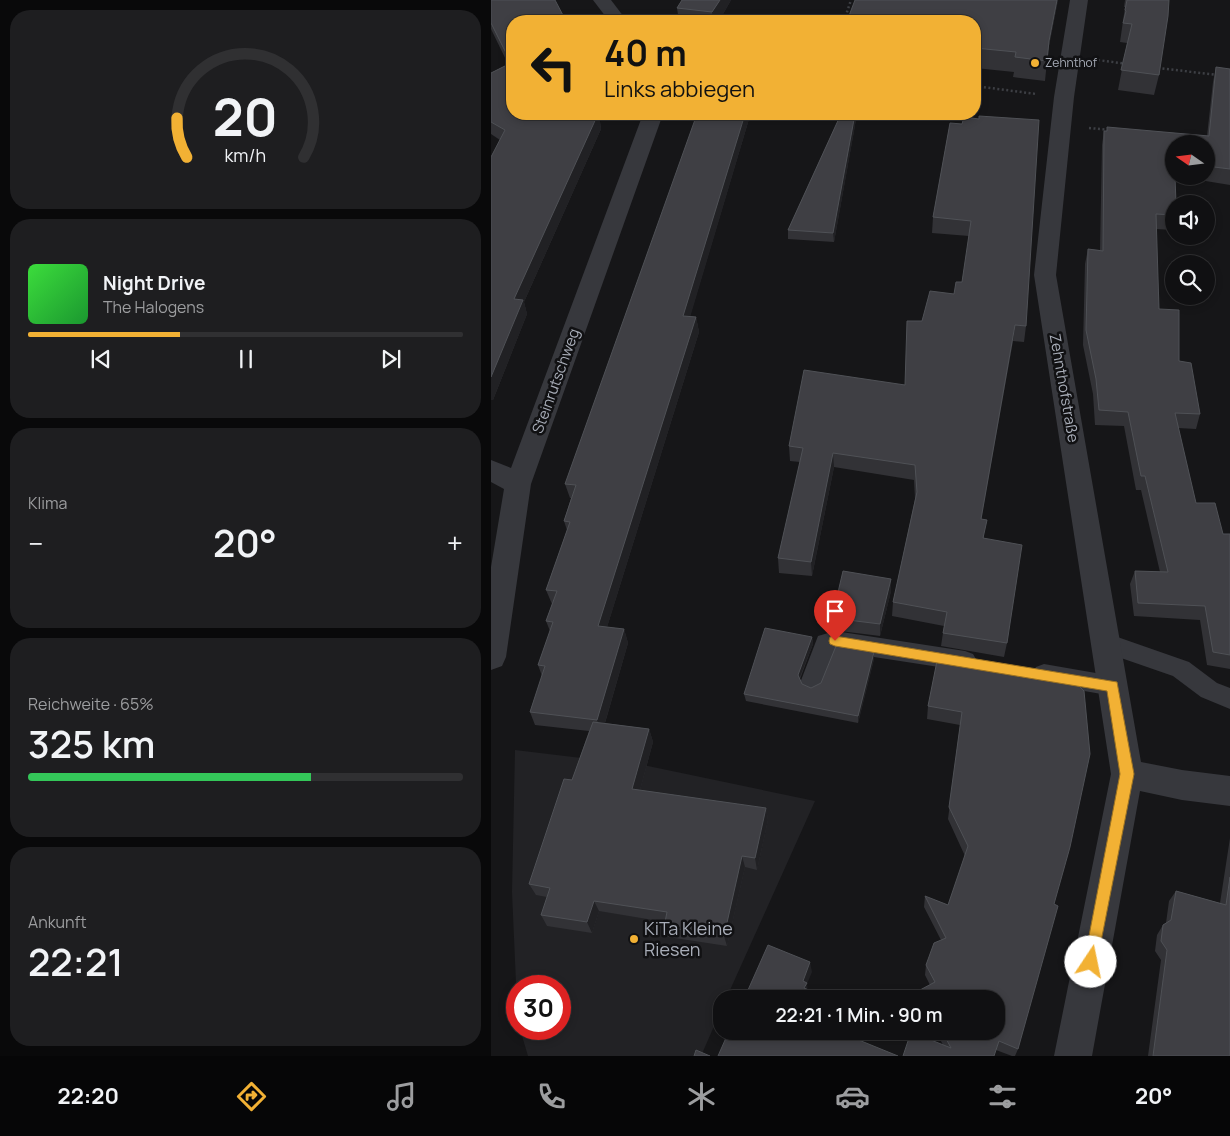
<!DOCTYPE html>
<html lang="de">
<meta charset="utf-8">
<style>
:root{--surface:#101012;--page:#1e1e20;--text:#f1f3f6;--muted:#9c9d9f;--line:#303032;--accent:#f2b134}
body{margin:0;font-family:Manrope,sans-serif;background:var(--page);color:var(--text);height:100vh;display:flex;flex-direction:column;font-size:19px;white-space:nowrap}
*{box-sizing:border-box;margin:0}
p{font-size:16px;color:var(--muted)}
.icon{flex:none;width:28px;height:28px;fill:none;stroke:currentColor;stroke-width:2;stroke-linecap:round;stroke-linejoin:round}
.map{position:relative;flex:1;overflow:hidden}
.panel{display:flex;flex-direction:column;gap:10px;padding:10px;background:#09090a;width:491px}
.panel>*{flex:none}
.top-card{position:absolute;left:15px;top:15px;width:475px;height:105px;border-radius:20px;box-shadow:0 2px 8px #0003,0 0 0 1px var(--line);background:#f2b134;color:#111;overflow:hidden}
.needle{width:32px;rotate:284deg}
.controls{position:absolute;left:674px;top:135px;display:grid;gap:10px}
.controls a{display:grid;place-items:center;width:50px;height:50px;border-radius:50%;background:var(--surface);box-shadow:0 2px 8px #0003,0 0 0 1px var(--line);font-size:25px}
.speed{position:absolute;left:15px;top:975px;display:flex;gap:10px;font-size:25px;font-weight:700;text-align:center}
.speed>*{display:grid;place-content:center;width:65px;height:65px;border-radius:50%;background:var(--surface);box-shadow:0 2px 8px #0003,0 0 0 1px var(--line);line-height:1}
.speed .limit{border:8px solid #d22;background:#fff;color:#111}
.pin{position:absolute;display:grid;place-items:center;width:42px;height:42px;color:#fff;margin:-51px -21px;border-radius:50% 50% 50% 0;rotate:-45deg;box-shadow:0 0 5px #0007}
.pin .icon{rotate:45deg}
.me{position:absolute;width:55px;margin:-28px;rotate:11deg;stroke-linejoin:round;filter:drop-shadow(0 0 4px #0008)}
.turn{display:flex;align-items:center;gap:18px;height:105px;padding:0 15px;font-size:22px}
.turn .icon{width:65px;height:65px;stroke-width:2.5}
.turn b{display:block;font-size:35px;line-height:42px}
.big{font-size:38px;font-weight:600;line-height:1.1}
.panel .tile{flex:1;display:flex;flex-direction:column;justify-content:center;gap:8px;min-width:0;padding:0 18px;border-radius:20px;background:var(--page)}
.panel .dial{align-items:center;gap:0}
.dial svg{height:130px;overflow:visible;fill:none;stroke:var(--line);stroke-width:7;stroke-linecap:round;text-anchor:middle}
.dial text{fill:var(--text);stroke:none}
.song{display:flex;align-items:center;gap:15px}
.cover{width:60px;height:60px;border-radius:8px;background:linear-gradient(135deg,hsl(120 70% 55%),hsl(130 70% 35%))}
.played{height:5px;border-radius:2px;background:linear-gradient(90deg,var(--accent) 35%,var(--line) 35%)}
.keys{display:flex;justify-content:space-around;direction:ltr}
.heat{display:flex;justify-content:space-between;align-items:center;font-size:28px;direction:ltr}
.charge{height:8px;border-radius:4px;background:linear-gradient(90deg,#34c759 65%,var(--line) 0)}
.trip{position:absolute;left:222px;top:990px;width:292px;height:50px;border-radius:20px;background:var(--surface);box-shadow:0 2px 8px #0003,0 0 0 1px var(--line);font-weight:600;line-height:50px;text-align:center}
.tabs{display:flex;height:80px;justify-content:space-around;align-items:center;background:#060607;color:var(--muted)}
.tabs .icon{width:35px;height:35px}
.tabs .current{color:var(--accent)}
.tabs b{font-size:22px;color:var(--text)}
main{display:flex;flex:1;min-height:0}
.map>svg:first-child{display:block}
.built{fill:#222225}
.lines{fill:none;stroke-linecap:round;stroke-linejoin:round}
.path{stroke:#3d3f44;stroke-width:2.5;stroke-dasharray:2 2.5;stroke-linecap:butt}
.service{fill:#37383d;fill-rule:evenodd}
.minor{fill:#37383d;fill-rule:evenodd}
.wall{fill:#323236;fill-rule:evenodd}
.shaded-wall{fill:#212124}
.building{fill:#3f3f44;stroke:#4f5156}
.route{fill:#f2b134;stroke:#9d7322}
.poi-dot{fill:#f2b134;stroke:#111113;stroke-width:2}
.labels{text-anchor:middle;stroke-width:5;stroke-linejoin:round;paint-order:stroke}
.far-poi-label{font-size:12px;fill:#a8adb8;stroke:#111113;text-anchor:start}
.street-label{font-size:15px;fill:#a8adb8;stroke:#111113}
.near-poi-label{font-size:18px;fill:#a8adb8;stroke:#111113;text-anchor:start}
</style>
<main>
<section class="panel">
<div class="tile dial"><svg viewBox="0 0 100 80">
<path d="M14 69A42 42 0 1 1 86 69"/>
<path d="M14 69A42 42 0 0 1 8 45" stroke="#f2b134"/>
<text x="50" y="56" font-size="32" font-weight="700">20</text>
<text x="50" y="72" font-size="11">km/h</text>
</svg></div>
<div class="tile">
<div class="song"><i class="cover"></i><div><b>Night Drive</b><p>The Halogens</p></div></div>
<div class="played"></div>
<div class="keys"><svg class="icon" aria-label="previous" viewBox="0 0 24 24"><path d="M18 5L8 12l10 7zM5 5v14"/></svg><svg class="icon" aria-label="pause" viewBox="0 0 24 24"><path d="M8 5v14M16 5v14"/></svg><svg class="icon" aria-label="next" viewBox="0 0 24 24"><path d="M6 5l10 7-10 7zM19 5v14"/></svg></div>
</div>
<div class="tile"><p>Klima</p>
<div class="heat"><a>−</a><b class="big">20°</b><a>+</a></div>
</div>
<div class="tile"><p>Reichweite · 65%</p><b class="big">325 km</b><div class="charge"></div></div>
<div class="tile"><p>Ankunft</p><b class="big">22:21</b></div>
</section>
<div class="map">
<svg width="739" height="1056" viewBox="0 0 739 1056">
<rect width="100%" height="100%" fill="#161618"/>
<polygon class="built" points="24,750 157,766 324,801 235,999 231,999 231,1008 210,1056 37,1056 29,1029 69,1029 69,986 26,986 26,1006 21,892"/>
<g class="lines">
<g class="path">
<polyline points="353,21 360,0"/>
<polyline points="607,60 636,64"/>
<polyline points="667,68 727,75"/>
<polyline points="484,86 545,94"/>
<polyline points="598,128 619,130"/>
</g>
<g class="service">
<polygon points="344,631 474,651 482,654 486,661 482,668 474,671 344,651 329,690 321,693 313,690 309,683 327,636"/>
<polygon points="615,633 698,662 726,683 739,688 739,709 710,697 682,676 607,650 604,643 607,636"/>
<polygon points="553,664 622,676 630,679 634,686 630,693 622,696 553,684 545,681 541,674 545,667"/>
</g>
<g class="minor">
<polygon points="102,0 120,0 136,21 118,21"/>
<polygon points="579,0 597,0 583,97 565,275 650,762 691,770 739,776 739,806 691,800 649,791 601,1056 563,1056 620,774 543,275 563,97"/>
<polygon points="152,114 172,114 40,484 15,657 11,666 0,670 0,567 13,489 0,482 0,460 20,468"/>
</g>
</g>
<g class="wall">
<polygon points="0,0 64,0 21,114 108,114 110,129 33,302 36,314 2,400 9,140 0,134 0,73 17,64 0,29"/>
<polygon points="240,0 228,21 188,21 186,8"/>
<polygon points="364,0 567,0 557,51 554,81 522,77 523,72 484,68 484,21"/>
<polygon points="634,0 678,0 668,75 663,95 627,90 636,43 629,42 634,7 633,7"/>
<path d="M725 67 739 69V185L684 176 682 230 665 229 668 309 709 414 705 429 687 428 705 503 732 534H739V669L716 665 709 620 643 616 639 584 644 571 669 572 650 490H645L633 426 604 425 602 394 592 345 594 264 597 249 609 250 611 145 613 131 716 136 722 82ZM682 144H715V176H682Z"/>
<polygon points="350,114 366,114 343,242 297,239 297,230"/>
<polygon points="258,119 199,316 205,317 208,332 116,627 133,629 137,643 114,723 158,729 162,742 149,790 275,808 277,820 266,870 254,867 236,946 177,937 173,927 174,922 108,911 101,933 56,926 50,915 56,897 45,895 38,884 81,780 98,731 44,725 39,712 51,676 47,665 59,631 55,621 61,604 55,590 76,530 73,521 80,498 79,498 74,484"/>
<polygon points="459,123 535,326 533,342 522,341 490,519 493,538 516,643 513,657 450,646 453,626 401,616 402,602 424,499 423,480 343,467 321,576 288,573 287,558 309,462 299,461 298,446 414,385 431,321 463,294 471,282 478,236 441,233 442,217"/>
<polygon points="400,591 389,636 341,630 341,618"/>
<polygon points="321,637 322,644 309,679 311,684 320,688 330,683 383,652 383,659 367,723 255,701 253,694"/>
<polygon points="447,656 563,904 527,1049 524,1056 521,1056 505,1050 412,1056 452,1045 445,1031 506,1031 506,999 428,999 429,990 439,985 434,975 435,965 450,940 433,907 434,896 457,905 474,856 457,819 469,725 436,719 437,706"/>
<polygon points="739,838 739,1056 657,1056 670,960 664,951 666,935 672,925 675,923 678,901 685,891 729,903"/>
</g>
<g class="shaded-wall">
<polygon points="229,0 240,0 228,21 222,21 221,12"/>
<polygon points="566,0 567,0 555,61 558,41"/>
<polygon points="107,114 108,114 110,129 33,302 36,314 2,400 0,400 0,377 23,299"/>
<polygon points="254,114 258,114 258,119 195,331 192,316"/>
<polygon points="364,114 366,114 343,242 342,233"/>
<polygon points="205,317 208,332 112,640 107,626"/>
<polygon points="524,325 522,341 488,534 490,519"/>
<polygon points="342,453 343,467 321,576 320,562"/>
<polygon points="400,579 400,591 389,636 389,624"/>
<polygon points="133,629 137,643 111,733 106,720"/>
<polygon points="321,637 322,644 307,682 307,675"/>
<polygon points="383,652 383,659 367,723 367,716"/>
<polygon points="158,729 162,742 146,801 141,789"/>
<polygon points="275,808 277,820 266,870 264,858"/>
<polygon points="251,856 254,867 236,946 233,936"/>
<polygon points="103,901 108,911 101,933 96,922"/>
<polygon points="319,962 321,972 316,984 317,992 315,997 312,981"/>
<polygon points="354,1031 358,1031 354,1042 353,1034"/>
</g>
<g class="building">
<polygon points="0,0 64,0 75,21 21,21 21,114 107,114 23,299 32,300 0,377 0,157 14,130 0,122 0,73 20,63 0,23"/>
<polygon points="191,0 229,0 221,12 186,8"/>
<polygon points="364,0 566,0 558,41 556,61 524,57 525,52 484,48 484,21 356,21"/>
<polygon points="636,0 678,0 677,16 668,75 630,70 641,24 632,23 635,11 634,10"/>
<polygon points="725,67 739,69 739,169 715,166 715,144 682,144 682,176 684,176 685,204 682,204 682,215 665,214 668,309 688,310 688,361 700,363 709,414 684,413 705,503 724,503 732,534 739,534 739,655 722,652 714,606 647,603 644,571 677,572 654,476 650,476 637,412 608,410 605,379 595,330 597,249 612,251 613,131 616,131 616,127 718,136"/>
<polygon points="206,114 254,114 192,316 205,317 107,626 133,629 106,720 39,712 54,666 47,665 62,622 55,621 66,591 55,590 79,522 73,521 85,485 74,484"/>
<polygon points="350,114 364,114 342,233 297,230"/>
<polygon points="488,116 548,120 535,326 524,325 490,519 496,520 492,538 531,545 516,643 452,633 456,612 402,602 426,492 424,465 342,453 320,562 287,558 312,448 298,446 313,370 414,385 416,321 431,321 439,291 463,294 465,282 471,282 480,221 442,217 459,123 471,124 473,117 488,119"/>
<polygon points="352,571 400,579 389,624 341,618"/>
<polygon points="274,628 321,637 307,675 311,684 320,688 330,683 345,646 383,652 367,716 253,694"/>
<polygon points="447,656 579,677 593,691 599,754 579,847 563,904 567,906 527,1049 508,1041 503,1056 412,1056 420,1032 460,1048 451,1031 506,1031 506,999 434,999 429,990 444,982 435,965 443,943 455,938 434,896 457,905 477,846 458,807 471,712 437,706"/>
<polygon points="102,722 158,729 141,789 275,808 264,858 251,856 233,936 173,927 176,912 103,901 96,922 50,915 59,888 38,884 73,779 81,780"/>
<polygon points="739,877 739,1056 662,1056 676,950 670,941 672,925 680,920 685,891 735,905"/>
<polygon points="277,945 319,962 312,981 316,983 313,988 339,999 253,999"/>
<polygon points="238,1031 354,1031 353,1034 407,1056 227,1056"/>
<polygon points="205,1050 219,1056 203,1056"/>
</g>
<polygon class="route" points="344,636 626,682 643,774 605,967 600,969 595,967 593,962 629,774 616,691 344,646 339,644 338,641 339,637"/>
<g class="poi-dot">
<circle cx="544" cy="63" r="5"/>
<circle cx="143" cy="939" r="5"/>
</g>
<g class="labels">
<g class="far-poi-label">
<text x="554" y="67">Zehnthof</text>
</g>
<g class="street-label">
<text transform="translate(65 381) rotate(-70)" y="5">Steinrutschweg</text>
<text transform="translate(573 388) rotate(80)" y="5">Zehnthofstraße</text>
</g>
<g class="near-poi-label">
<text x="153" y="935">KiTa Kleine<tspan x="153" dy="21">Riesen</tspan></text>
</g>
</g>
</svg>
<div class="controls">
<a><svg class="needle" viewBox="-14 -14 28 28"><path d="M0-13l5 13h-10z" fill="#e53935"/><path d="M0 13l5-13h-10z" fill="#9c9d9f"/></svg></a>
<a><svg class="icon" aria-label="sound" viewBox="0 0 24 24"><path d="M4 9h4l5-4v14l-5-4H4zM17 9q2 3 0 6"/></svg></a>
<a><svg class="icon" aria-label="search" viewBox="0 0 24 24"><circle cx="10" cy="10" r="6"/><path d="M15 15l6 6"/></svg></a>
</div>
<div class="speed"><div class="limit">30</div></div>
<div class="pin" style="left:344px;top:641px;background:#d93025"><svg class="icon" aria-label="arrive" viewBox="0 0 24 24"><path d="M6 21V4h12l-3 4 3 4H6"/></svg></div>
<svg class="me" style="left:600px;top:962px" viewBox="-20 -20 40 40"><circle r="19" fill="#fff"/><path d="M0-13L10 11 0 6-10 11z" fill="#f2b134"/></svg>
<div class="trip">22:21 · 1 Min. · 90 m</div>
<div class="top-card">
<div class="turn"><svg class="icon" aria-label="left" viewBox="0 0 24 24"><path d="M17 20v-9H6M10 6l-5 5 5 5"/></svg><div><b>40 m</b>Links abbiegen</div></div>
</div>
</div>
</main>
<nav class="tabs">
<b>22:20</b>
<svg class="icon current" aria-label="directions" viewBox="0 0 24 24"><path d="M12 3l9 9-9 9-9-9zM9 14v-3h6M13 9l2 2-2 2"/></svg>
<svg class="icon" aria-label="music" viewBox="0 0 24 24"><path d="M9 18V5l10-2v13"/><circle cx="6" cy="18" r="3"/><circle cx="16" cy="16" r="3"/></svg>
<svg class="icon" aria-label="phone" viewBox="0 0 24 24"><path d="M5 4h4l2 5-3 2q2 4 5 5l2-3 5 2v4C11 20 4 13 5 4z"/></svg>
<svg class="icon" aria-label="climate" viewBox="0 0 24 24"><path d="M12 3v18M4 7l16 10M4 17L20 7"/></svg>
<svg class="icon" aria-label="car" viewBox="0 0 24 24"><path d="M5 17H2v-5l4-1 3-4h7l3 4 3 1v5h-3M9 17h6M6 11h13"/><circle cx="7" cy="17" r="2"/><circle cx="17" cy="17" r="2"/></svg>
<svg class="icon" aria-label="filters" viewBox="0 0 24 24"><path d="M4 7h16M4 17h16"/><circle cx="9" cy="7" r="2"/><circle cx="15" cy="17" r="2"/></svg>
<b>20°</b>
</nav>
